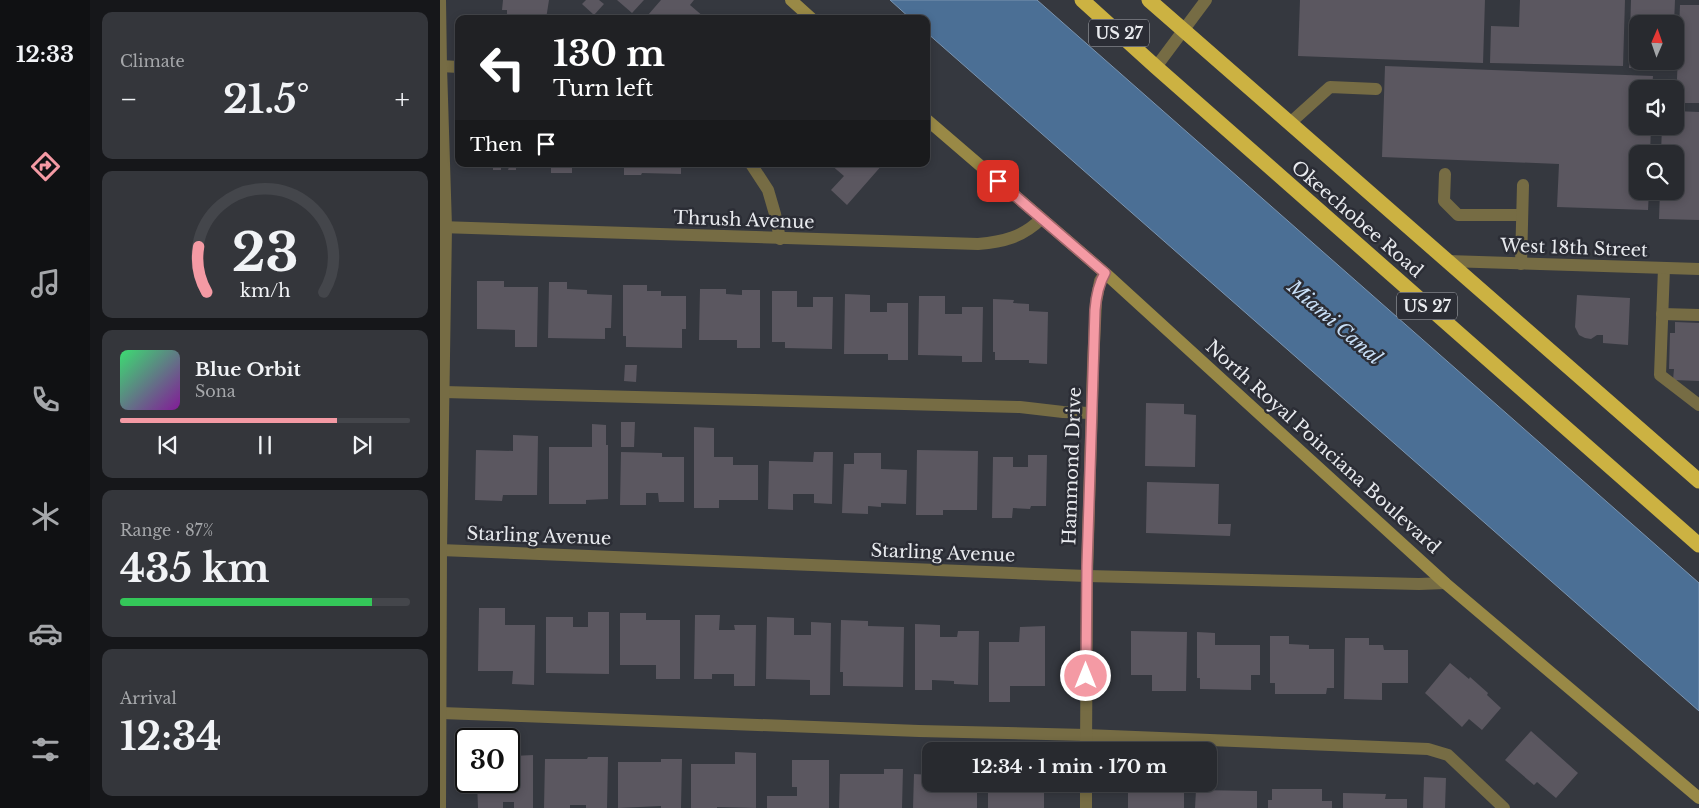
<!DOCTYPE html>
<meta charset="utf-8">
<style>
:root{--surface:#282a2f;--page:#34363b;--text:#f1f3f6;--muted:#a5a7aa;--line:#44464b;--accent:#f49aa4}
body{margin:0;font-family:"Libre Baskerville",serif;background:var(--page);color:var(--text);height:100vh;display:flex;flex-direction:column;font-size:19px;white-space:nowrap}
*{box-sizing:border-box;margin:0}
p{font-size:16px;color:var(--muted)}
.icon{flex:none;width:28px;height:28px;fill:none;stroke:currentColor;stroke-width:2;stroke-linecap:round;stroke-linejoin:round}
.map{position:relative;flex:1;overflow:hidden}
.sheet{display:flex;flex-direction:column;gap:12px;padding:12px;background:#16171a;width:350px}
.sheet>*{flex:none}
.hud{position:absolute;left:15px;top:15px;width:475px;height:152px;border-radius:10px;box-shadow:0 2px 8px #0003,0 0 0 1px var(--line);background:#202124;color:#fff;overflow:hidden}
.needle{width:32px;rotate:2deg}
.buttons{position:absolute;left:1189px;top:15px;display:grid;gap:10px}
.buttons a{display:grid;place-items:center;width:55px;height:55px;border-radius:10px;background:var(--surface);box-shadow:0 2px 8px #0003,0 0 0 1px var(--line);font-size:25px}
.speed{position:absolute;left:15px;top:728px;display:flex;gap:10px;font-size:25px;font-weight:700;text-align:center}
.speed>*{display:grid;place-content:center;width:65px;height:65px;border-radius:50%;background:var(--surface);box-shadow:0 2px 8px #0003,0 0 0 1px var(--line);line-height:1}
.speed .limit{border:2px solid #111;border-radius:8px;background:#fff;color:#111}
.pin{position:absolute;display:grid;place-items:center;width:42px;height:42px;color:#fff;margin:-21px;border-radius:10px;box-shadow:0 2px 8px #0006}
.me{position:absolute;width:55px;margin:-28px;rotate:0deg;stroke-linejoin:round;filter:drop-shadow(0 0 4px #0008)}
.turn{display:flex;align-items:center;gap:18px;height:105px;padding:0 15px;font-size:22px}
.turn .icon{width:65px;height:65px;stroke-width:2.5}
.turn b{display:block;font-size:35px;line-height:42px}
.then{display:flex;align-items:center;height:48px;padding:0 15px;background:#0003;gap:10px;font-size:19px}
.big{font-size:38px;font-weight:700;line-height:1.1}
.sheet .tile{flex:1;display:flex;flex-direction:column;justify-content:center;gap:8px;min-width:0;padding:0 18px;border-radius:10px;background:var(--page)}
.sheet .dial{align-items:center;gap:0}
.dial svg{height:130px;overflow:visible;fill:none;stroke:var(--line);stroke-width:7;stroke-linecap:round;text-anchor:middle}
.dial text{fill:var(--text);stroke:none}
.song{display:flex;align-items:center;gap:15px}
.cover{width:60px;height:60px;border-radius:8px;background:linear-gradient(135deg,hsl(140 70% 55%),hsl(290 70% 35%))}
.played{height:5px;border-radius:2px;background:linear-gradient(90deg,var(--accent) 75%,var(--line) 75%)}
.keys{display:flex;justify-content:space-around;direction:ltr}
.heat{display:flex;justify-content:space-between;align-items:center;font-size:28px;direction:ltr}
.charge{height:8px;border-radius:4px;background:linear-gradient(90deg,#34c759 87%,var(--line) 0)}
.trip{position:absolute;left:482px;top:742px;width:295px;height:50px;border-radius:10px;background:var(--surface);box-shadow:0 2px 8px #0003,0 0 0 1px var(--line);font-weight:700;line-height:50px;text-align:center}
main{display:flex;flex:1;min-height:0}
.tab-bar{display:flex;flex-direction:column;width:90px;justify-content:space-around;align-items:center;background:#101113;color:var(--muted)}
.tab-bar .icon{width:35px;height:35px}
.tab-bar .on{color:var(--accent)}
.tab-bar b{font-size:22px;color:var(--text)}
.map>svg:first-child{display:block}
.water{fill:#4b6f95;stroke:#7a94b0}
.building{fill:#5b5760}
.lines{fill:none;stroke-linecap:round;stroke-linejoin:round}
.lane{stroke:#766c44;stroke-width:12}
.street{stroke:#766c44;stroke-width:12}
.secondary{stroke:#998946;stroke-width:12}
.highway{stroke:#ccb242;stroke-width:15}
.route-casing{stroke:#9f646b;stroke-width:12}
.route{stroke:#f49aa4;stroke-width:9}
.labels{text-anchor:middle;stroke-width:5;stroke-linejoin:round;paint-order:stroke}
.shield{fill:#2b2d35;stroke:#afb1b6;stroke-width:1}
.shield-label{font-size:16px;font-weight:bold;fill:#e8eaee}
.street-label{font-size:18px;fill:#e8eaee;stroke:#2b2d35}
.water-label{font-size:19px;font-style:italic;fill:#c9e0f8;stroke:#2b2d35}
</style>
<main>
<nav class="tab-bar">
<b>12:33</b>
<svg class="icon on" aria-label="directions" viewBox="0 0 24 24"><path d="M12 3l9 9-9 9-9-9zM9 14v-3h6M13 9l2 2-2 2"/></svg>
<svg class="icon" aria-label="music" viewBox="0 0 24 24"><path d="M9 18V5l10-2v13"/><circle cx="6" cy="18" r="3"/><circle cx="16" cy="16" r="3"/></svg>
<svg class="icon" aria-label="phone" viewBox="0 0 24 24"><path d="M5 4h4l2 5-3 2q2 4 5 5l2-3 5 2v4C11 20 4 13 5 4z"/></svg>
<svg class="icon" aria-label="climate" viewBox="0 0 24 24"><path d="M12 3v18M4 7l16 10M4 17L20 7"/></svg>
<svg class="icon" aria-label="car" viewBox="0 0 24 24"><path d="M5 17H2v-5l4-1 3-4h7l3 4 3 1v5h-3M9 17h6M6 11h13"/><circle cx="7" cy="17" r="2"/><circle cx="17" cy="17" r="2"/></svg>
<svg class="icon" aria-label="filters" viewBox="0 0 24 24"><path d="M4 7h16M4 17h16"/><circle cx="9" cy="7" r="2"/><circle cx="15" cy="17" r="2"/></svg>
</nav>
<section class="sheet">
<div class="tile"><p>Climate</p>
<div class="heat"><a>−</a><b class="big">21.5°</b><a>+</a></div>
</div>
<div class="tile dial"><svg viewBox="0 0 100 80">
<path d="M14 69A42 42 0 1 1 86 69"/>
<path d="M14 69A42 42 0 0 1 9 41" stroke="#f49aa4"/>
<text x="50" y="56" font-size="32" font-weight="700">23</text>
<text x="50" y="72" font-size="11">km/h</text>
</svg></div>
<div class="tile">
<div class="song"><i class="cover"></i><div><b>Blue Orbit</b><p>Sona</p></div></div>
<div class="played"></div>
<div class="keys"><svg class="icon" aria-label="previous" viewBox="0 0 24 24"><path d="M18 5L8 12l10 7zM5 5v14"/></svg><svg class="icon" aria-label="pause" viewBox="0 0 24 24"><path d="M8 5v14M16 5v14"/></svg><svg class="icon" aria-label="next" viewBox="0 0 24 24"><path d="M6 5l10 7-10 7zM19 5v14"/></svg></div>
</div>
<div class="tile"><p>Range · 87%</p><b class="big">435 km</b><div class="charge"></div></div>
<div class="tile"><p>Arrival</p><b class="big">12:34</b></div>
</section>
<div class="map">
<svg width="1259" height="808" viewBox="0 0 1259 808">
<rect width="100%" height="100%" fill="#35383f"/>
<polygon class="water" points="450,0 597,0 1259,583 1259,711 486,32 486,19 471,19"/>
<g class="building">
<polygon points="63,0 109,0 106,19 67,19 67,10 62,10"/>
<polygon points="146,0 159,0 164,4 154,15 142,4"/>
<polygon points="177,0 204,0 192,13"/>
<polygon points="221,0 254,0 250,5 264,17 262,19 212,19 208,15"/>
<polygon points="860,0 1045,0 1043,63 858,56"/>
<polygon points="1080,0 1185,0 1183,66 1050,63 1051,26 1079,27"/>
<polygon points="1191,0 1235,0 1234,24 1198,24 1198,61 1233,61 1233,69 1189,68"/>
<polygon points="1240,5 1259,5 1259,103 1236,103"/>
<polygon points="945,66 1213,76 1212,89 1198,89 1198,126 1211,126 1210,154 1198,154 1198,191 1209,191 1208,210 1117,207 1119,164 942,157"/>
<polygon points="1235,111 1259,112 1259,220 1219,219 1220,191 1235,191 1235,154 1221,154 1222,126 1235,126"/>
<polygon points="44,164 100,164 100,168 76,167 76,170 68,170 69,167 61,167 61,170 53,170 53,167 44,167"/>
<rect x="111" y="164" width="21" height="9"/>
<polygon points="184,164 241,164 241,174 202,173 201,175 184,175"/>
<polygon points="390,164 443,164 407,205 391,190 404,176"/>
<polygon points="37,281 64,281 64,287 98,287 97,347 75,347 75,330 37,329"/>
<polygon points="109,282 127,282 127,289 147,290 147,294 172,295 171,328 165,328 165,339 108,338"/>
<polygon points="183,285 207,285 207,291 221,291 221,296 246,296 246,329 242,329 242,348 186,347 186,336 183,336"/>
<polygon points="260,289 286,289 286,294 302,295 302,290 320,290 320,348 297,348 297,340 259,340"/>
<polygon points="332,291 357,291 357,307 373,307 373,297 393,297 392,349 345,348 345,342 332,342"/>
<polygon points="405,294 430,295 430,312 447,312 447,303 468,303 468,360 448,360 448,354 404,354"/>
<polygon points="1137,295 1190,298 1188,345 1163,343 1163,335 1157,335 1151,339 1145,338 1139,335 1135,327"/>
<polygon points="479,296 505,296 505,314 522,314 522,307 543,307 542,362 522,362 522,356 478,355"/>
<polygon points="553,299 574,300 573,303 589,304 589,311 608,312 607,364 589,363 589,360 555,360 555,352 553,352"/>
<polygon points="1235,322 1259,323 1259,381 1233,380 1234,369 1229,369 1230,333 1235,333"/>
<polygon points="185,365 197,365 196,382 184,381"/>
<polygon points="706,403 744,404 744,414 756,415 755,467 705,466"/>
<polygon points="181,422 195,422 194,447 181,447"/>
<polygon points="152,424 166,425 166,445 168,445 168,499 146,500 146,504 109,504 109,447 152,447"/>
<polygon points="254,427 274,428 274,457 293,457 293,465 318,465 318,500 279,500 279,508 254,508"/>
<polygon points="73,435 98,436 97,495 63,495 62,501 35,500 36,450 73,451"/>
<polygon points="477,450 538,451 537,510 503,510 503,515 476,515"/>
<polygon points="181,452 222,453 222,457 244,457 244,502 219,502 218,493 206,493 206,505 180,505"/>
<polygon points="374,452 393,452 392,504 374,503 374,494 353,494 353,510 328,509 329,461 373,462"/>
<polygon points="414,453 441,453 441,469 467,470 466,504 441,503 441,507 428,506 428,514 402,513 404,464 414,464"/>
<polygon points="588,455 607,455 606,506 591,506 590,509 573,508 572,518 552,518 553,457 573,457 573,467 588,467"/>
<polygon points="707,482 779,484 778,524 791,524 790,536 706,533"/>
<polygon points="39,608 65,608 65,625 95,625 94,685 72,684 73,671 38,671"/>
<polygon points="148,612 169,612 169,674 106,673 106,617 133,617 133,627 148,627"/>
<polygon points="180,613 206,613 206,620 240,620 240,679 216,679 216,665 180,665"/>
<polygon points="255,615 280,615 279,630 295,630 294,625 316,625 315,686 294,686 294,674 272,674 272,679 254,679"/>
<polygon points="327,617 354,618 354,635 371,635 371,622 391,623 390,695 370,695 370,680 326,679"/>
<polygon points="401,620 428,621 428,626 464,627 463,687 403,686 403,672 400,672"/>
<polygon points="475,624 500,625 500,637 517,637 518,631 539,631 538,685 514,684 514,681 492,680 492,690 475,690"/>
<polygon points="605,626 605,686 570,686 570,702 549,702 549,642 579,642 580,627"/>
<polygon points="691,631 747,632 746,691 712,691 712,675 691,675"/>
<polygon points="757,632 775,633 775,645 820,645 820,675 811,675 811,690 760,689 760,678 757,678"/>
<polygon points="830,636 849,636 849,644 869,645 869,649 894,649 894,688 887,688 886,694 835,694 835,683 830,683"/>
<polygon points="905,638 929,638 929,645 943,645 944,650 968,650 968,683 942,683 942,700 904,699"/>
<polygon points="1010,663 1029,679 1030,677 1048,693 1047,695 1061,708 1042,730 1029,719 1022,727 985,693"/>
<polygon points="1091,731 1138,773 1116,798 1097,782 1094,785 1065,760"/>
<polygon points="295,752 316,753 316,808 277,807 277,808 251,808 251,764 295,764"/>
<polygon points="93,755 93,808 74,808 74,802 63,802 63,808 38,808 37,781 69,781 69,768 74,768 74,756"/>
<polygon points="148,757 168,757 167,808 146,808 146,805 130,805 130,808 104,808 105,759 147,759"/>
<polygon points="221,759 242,759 241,808 221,808 221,806 178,808 178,762 221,762"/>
<polygon points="352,760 389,760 389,808 327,808 327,796 357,796 357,787 352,787"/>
<polygon points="444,769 463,769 462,808 399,808 400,774 444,774"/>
<polygon points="474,774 491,775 491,784 537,784 537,808 473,808"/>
<polygon points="984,777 1006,778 1005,808 983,808"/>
<rect x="548" y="784" width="56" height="24"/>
<polygon points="688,784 708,784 707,791 728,791 728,784 744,784 744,808 688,808"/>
<polygon points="832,789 882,789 882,801 892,801 892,808 828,808 828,800 832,800"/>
<polygon points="756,790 817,791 817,808 755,808"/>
<polygon points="903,793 946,794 945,799 967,799 967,808 903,808"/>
</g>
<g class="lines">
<g class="lane">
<polyline points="0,66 19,67"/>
<polyline points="850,123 890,87 936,89"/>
<polyline points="311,164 328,190 335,214 340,239"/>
<polyline points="1005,174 1004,201 1018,215 1082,215"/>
<polyline points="1081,264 1083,185"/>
<polyline points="1224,268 1220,375 1259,405"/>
<polyline points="1222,314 1259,315"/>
<polyline points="4,392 580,407 623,412 651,413"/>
<polyline points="1,713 479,731 646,735 988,749 1008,755 1064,808"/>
</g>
<g class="street">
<polyline points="716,67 766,0"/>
<path d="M0 227 538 244C563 242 583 237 601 219"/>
<polyline points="1008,261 1259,269"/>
<polyline points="0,550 647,576 979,584 1005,583"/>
<polyline points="646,751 647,576 653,365 656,302 660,281 665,273"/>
<polyline points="0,808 1,550 6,227 1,67 0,0"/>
<polyline points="646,808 646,784"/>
</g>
<g class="secondary">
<polyline points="351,0 372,19"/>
<polyline points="486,119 665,273 1005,583 1259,798"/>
</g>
<g class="highway">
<polyline points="642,0 716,67 1259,545"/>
<polyline points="709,0 1259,481"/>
</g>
</g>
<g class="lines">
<g class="route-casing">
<path id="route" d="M558 181 665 273C658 285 656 297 655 310L647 566 646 676"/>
</g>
<use href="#route" class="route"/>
</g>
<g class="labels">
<g class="shield">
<rect x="649" y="19.5" width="60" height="27" rx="4"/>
<rect x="957" y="292.5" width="60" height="27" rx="4"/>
</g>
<g class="shield-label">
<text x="679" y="39">US 27</text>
<text x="987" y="312">US 27</text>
</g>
<g class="street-label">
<text transform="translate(917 219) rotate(41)" y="6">Okeechobee Road</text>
<text transform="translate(304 220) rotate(2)" y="6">Thrush Avenue</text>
<text transform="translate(1134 248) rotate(2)" y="6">West 18th Street</text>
<text transform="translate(883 447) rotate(42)" y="6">North Royal Poinciana Boulevard</text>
<text transform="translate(632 466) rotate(-88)" y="6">Hammond Drive</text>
<text transform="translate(99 536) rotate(2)" y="6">Starling Avenue</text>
<text transform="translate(503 553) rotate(2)" y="6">Starling Avenue</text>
</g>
<g class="water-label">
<text transform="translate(895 322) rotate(41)" y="7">Miami Canal</text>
</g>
</g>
</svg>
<div class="buttons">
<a><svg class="needle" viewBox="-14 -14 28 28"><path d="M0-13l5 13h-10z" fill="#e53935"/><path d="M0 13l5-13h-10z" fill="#a5a7aa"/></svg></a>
<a><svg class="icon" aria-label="sound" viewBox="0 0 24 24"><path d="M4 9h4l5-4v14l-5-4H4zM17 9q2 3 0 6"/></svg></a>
<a><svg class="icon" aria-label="search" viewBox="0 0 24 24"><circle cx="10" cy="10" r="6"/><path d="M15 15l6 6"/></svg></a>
</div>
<div class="speed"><div class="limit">30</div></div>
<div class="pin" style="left:558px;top:181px;background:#d93025"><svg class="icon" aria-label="arrive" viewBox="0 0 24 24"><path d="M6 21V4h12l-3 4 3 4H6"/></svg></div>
<svg class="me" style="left:646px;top:676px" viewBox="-20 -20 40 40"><circle r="17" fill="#f49aa4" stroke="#fff" stroke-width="3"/><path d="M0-11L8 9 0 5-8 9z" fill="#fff"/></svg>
<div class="trip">12:34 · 1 min · 170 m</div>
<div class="hud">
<div class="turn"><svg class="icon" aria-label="left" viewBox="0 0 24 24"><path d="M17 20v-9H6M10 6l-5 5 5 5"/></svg><div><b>130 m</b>Turn left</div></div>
<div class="then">Then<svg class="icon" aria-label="arrive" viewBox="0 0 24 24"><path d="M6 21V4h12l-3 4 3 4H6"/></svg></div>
</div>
</div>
</main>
